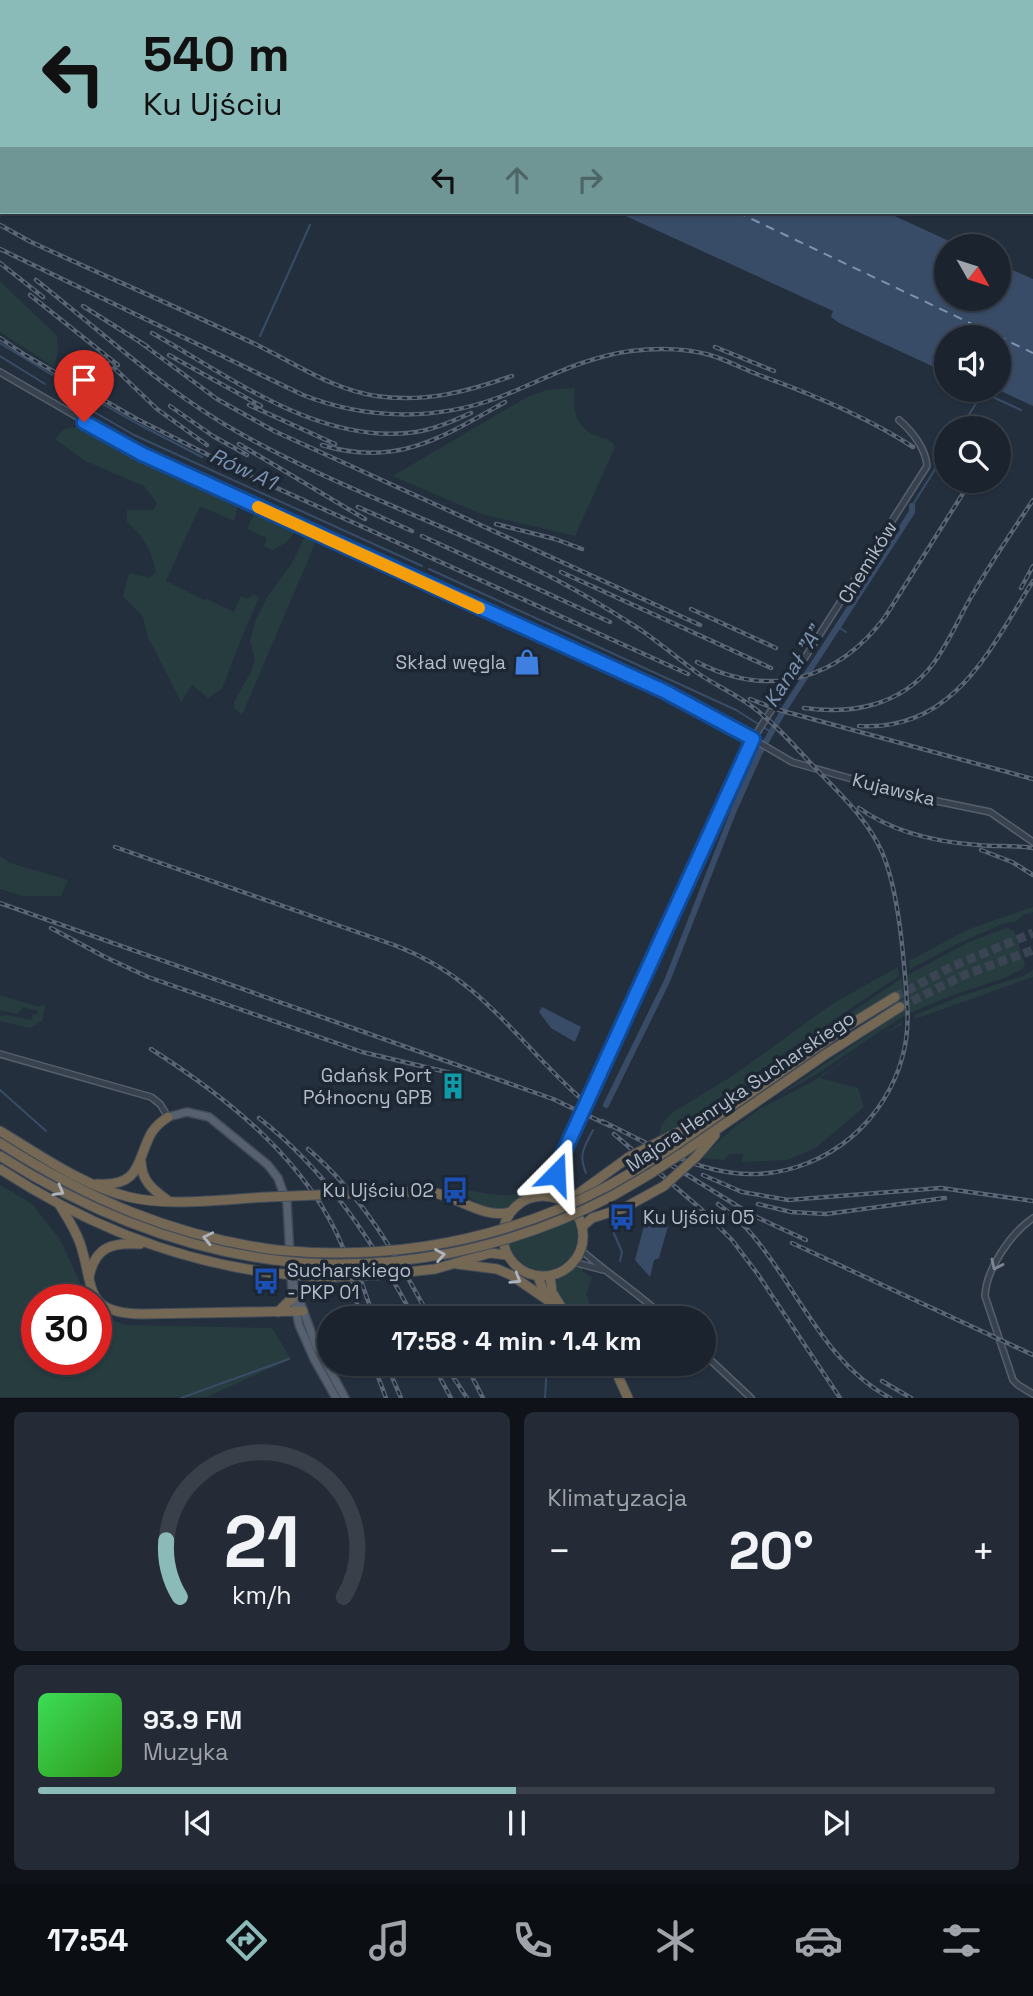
<!DOCTYPE html>
<html lang="pl">
<meta charset="utf-8">
<style>
:root{--surface:#1b232e;--page:#242b36;--text:#f1f3f6;--muted:#a0a4aa;--line:#39404a;--accent:#8bbbb9}
body{margin:0;font-family:"Space Grotesk",sans-serif;background:var(--page);color:var(--text);height:100vh;display:flex;flex-direction:column;font-size:26px;white-space:nowrap}
*{box-sizing:border-box;margin:0}
p{font-size:23px;color:var(--muted)}
.icon{flex:none;width:38px;height:38px;fill:none;stroke:currentColor;stroke-width:2;stroke-linecap:round;stroke-linejoin:round}
.map{position:relative;height:1398px;overflow:hidden}
.panel{display:flex;flex-direction:column;gap:14px;padding:14px;background:#0f1319;flex:1}
.panel>*{flex:none}
.banner{position:absolute;left:0px;top:0px;width:1034px;height:214px;box-shadow:0 2px 5px #0004,0 0 0 2px var(--line);background:#8bbbb9;color:#111;overflow:hidden}
.needle{width:46px;rotate:129deg}
.fabs{position:absolute;left:934px;top:234px;display:grid;gap:14px}
.fabs a{display:grid;place-items:center;width:77px;height:77px;border-radius:50%;background:var(--surface);box-shadow:0 2px 5px #0004,0 0 0 2px var(--line);font-size:35px}
.speed{position:absolute;left:21px;top:1284px;display:flex;gap:14px;font-size:35px;font-weight:700;text-align:center}
.speed>*{display:grid;place-content:center;width:91px;height:91px;border-radius:50%;background:var(--surface);box-shadow:0 2px 5px #0004,0 0 0 2px var(--line);line-height:1}
.speed .limit{border:10px solid #d22;background:#fff;color:#111}
.pin{position:absolute;display:grid;place-items:center;width:60px;height:60px;color:#fff;margin:-72px -30px;border-radius:50% 50% 50% 0;rotate:-45deg;box-shadow:0 0 7px #0007}
.pin .icon{rotate:45deg}
.me{position:absolute;width:77px;margin:-38px;rotate:21deg;stroke-linejoin:round;filter:drop-shadow(0 0 5px #0008)}
.turn{display:flex;align-items:center;gap:24px;height:147px;padding:0 28px;font-size:32px}
.turn .icon{width:91px;height:91px;stroke-width:2.5}
.turn b{display:block;font-size:49px;line-height:60px}
.lanes{display:flex;align-items:center;height:66px;padding:0 28px;background:#0003;justify-content:center;gap:35px;direction:ltr}
.lanes .off{opacity:.35}
.big{font-size:52px;font-weight:700;line-height:1.1}
.panel .widget{flex:1;display:flex;flex-direction:column;justify-content:center;gap:10px;min-width:0;padding:0 24px;border-radius:10px;background:var(--page)}
.panel .dial{align-items:center;gap:0}
.dial svg{height:182px;overflow:visible;fill:none;stroke:var(--line);stroke-width:7;stroke-linecap:round;text-anchor:middle}
.dial text{fill:var(--text);stroke:none}
.song{display:flex;align-items:center;gap:21px}
.cover{width:84px;height:84px;border-radius:10px;background:linear-gradient(135deg,hsl(130 70% 55%),hsl(110 70% 35%))}
.played{height:7px;border-radius:4px;background:linear-gradient(90deg,var(--accent) 50%,var(--line) 50%)}
.keys{display:flex;justify-content:space-around;direction:ltr}
.heat{display:flex;justify-content:space-between;align-items:center;font-size:38px;direction:ltr}
.panel .tiles{flex:1;display:grid;gap:14px;grid-template-columns:1fr 1fr}
.widget:last-child{grid-column:span 2}
.trip{position:absolute;left:317px;top:1306px;width:399px;height:70px;border-radius:35px;background:var(--surface);box-shadow:0 2px 5px #0004,0 0 0 2px var(--line);font-weight:700;line-height:70px;text-align:center}
.dock{display:flex;height:112px;justify-content:space-around;align-items:center;background:#0b0e12;color:var(--muted)}
.dock .icon{width:49px;height:49px}
.dock .on{color:var(--accent)}
.dock b{font-size:32px;color:var(--text)}
.map>svg:first-child{display:block}
.green{fill:#263c3f}
.water{fill:#394c67}
.lines{fill:none;stroke-linecap:round;stroke-linejoin:round}
.stream{stroke:#394c67;stroke-width:2}
.canal{stroke:#394c67;stroke-width:6}
.ferry{stroke:#7c92b1;stroke-width:2;stroke-dasharray:9 7;stroke-linecap:butt}
.highway-tunnel{stroke:#3a4453;stroke-width:9;stroke-dasharray:9 4.5;stroke-linecap:butt}
.minor-casing{stroke:#565f6c;stroke-width:8}
.major-casing{stroke:#414a57;stroke-width:10}
.highway-casing{stroke:#434c59;stroke-width:11}
.minor{stroke:#38414e;stroke-width:5}
.major{stroke:#56606e;stroke-width:7}
.highway{stroke:#746855;stroke-width:9}
.rail-casing{stroke:#5a6575;stroke-width:4.5}
.rail{stroke:#1d2633;stroke-width:2;stroke-dasharray:5;stroke-linecap:butt}
.minor-bridge-casing{stroke:#565f6c;stroke-width:8;stroke-linecap:butt}
.highway-bridge-casing{stroke:#434c59;stroke-width:11;stroke-linecap:butt}
.minor-bridge{stroke:#38414e;stroke-width:5}
.highway-bridge{stroke:#746855;stroke-width:9}
.oneway{stroke:#aeb4bd}
.oneway2{stroke:#7c8592}
.route-casing{stroke:#114b97;stroke-width:18}
.route{stroke:#1a73e8;stroke-width:12}
.slow{stroke:#f59e0b;stroke-width:12}
.labels{text-anchor:middle;stroke-width:7;stroke-linejoin:round;paint-order:stroke}
.street-label{font-size:19px;fill:#b4bcc9;stroke:#1d2633}
.poi-label{font-size:19px;fill:#b4bcc9;stroke:#1d2633;text-anchor:end}
.water-label{font-size:21px;font-style:italic;fill:#7c92b1;stroke:#1d2633}
</style>
<div class="map">
<svg width="1033" height="1398" viewBox="0 0 1033 1398">
<rect width="100%" height="100%" fill="#242f3e"/>
<g class="green">
<polygon points="0,281 57,336 58,352 54,367 0,332"/>
<path d="M575 388C572 409 575 428 597 436 606 439 611 439 615 447L575 536 481 514 393 476 527 397 546 390Z"/>
<path d="M77 427 238 505 234 521 200 506 166 581 204 600 207 599 234 612 241 596 248 599 254 594 259 598 241 639 222 689 208 698 192 685 181 702 147 635 143 617 123 596 129 573 149 578 156 572C151 548 144 538 127 522V510H154L157 503 144 486 85 461 55 439 64 429Z"/>
<polygon points="255,511 297,530 285,543 272,550 264,546 267,538 247,529"/>
<polygon points="306,534 317,539 242,715 234,708 234,702 251,672 255,660 250,640 256,619 268,596 292,563"/>
<polygon points="0,856 10,863 68,880 61,896 22,896 0,889"/>
<polygon points="1033,907 1033,912 1023,915 1015,922 1005,923 959,943 910,969 909,961 969,929"/>
<polygon points="1006,928 1014,931 1025,964 1023,969 1004,978 948,997 910,1013 906,976 969,942"/>
<polygon points="898,967 899,976 774,1060 742,1091 713,1110 658,1139 662,1124 673,1112 734,1075 832,1004"/>
<polygon points="1033,970 1033,977 915,1019 915,1015 958,997 1023,976"/>
<path d="M902 978 906 1015C863 1040 825 1073 780 1094L902 1012 892 993 806 1046 766 1074 784 1058Z"/>
<polygon points="0,995 39,1007 42,1005 45,1005 42,1021 30,1028 0,1021 0,1016 7,1015 31,1020 33,1014 37,1015 38,1011 23,1007 18,1014 0,1010"/>
<polygon points="902,1022 902,1025 880,1036 820,1078 858,1088 864,1107 817,1147 788,1160 742,1162 743,1154 730,1154 724,1160 701,1158 733,1128 761,1108 810,1083"/>
<path d="M541 1184 537 1191 522 1196 505 1210 487 1209 460 1191 461 1189C490 1194 516 1202 541 1184Z"/>
<polygon points="0,1185 31,1203 60,1239 88,1300 37,1300 37,1360 96,1360 96,1313 125,1325 272,1328 291,1359 207,1397 0,1397"/>
<path d="M574 1220C592 1269 526 1292 509 1244Z"/>
<path d="M582 1266V1271L592 1278 586 1294 596 1318H576L562 1306 553 1287C557 1277 571 1267 582 1266Z"/>
</g>
<g class="water">
<polygon points="140,0 422,0 426,2 140,2"/>
<polygon points="709,0 1033,0 1033,157 1032,2 708,2"/>
<polygon points="617,212 886,212 962,247 947,247 947,299 999,299 999,264 1033,279 1033,406 999,390 999,338 947,338 947,373 839,323 831,317 833,311"/>
<polygon points="542,1007 581,1027 575,1042 551,1028 539,1012"/>
<polygon points="653,1217 664,1219 668,1226 659,1258 654,1260 650,1277 635,1260 645,1222"/>
</g>
<g class="lines">
<g class="stream">
<polyline points="260,336 310,225"/>
<polyline points="0,343 52,375"/>
<polyline points="0,356 45,384"/>
<polyline points="60,380 138,424 202,457"/>
<polyline points="56,390 134,435 422,566"/>
<polyline points="993,397 1021,410"/>
<polyline points="960,429 980,397"/>
<polyline points="912,506 947,450"/>
<polyline points="429,569 736,710 771,732"/>
<polyline points="838,627 846,632"/>
<polyline points="0,1090 46,1131"/>
<path d="M586 1173C578 1154 584 1148 593 1130"/>
<polyline points="610,1224 622,1252 620,1261"/>
<polyline points="181,1398 289,1359"/>
<polyline points="545,1398 547,1363"/>
</g>
<polyline class="canal" points="606,1105 667,981 734,810 759,754 785,708 912,512 912,506"/>
<g class="ferry">
<polyline points="292,0 295,2"/>
<polyline points="164,2 170,0"/>
<polyline points="737,212 1033,353"/>
</g>
<g class="highway-tunnel">
<polyline points="895,997 953,966 1033,933"/>
<polyline points="900,1007 964,975 1033,950"/>
</g>
<g class="minor-casing">
<g id="minor">
<polyline points="0,372 136,451 664,691 703,710 792,762 912,796 990,812 1033,842"/>
<polyline points="0,1054 151,1097 160,1104 168,1117"/>
<path d="M593 1089 753 739 927 466C926 449 912 431 899 420"/>
<polyline points="537,1195 557,1165"/>
<path d="M554 1196C550 1172 566 1148 576 1126"/>
<path d="M1033 1218C1011 1233 986 1269 985 1296L1013 1380 1018 1385 1033 1394"/>
<path d="M581 1250C608 1274 638 1293 665 1318"/>
<polyline points="573,1262 603,1270"/>
<polyline points="704,1354 751,1398"/>
</g>
</g>
<g class="major-casing">
<g id="major">
<polyline points="168,1117 187,1112 209,1117 268,1165 278,1178 287,1203 292,1291 299,1325 314,1359 336,1398"/>
<polyline points="293,1282 315,1343 345,1398"/>
</g>
</g>
<g class="highway-casing">
<g id="highway">
<path d="M0 1131C40 1155 83 1186 129 1197 169 1207 226 1199 268 1197"/>
<polyline points="661,1141 681,1131 696,1128"/>
<path d="M0 1143C88 1199 172 1236 276 1250"/>
<polyline points="673,1147 846,1027 895,997"/>
<polyline points="684,1152 826,1054 900,1007"/>
<path d="M0 1156C85 1210 174 1247 274 1260"/>
<polyline points="696,1157 715,1135"/>
<path d="M141 1162C142 1181 152 1189 167 1200"/>
<path d="M0 1169C83 1223 174 1261 273 1273"/>
<path d="M97 1184C143 1187 136 1159 152 1132 156 1126 162 1121 168 1117"/>
<polyline points="608,1186 641,1167"/>
<path d="M389 1192C404 1192 420 1191 435 1193 460 1198 484 1219 510 1212"/>
<polyline points="614,1195 650,1174"/>
<circle cx="543" cy="1236" r="40"/>
<polyline points="563,1201 575,1196 629,1157"/>
<path d="M59 1204C67 1217 75 1229 80 1243 95 1287 82 1313 142 1314L303 1311"/>
<polyline points="582,1227 592,1218 624,1208 664,1186"/>
<polyline points="457,1264 497,1269 511,1275 546,1299"/>
<polyline points="435,1269 490,1253 507,1255"/>
<polyline points="306,1276 333,1277"/>
<polyline points="538,1276 546,1299 570,1318"/>
<polyline points="550,1276 552,1292 563,1310"/>
<path d="M89 1277C95 1247 112 1242 140 1244"/>
<polyline points="278,1312 293,1297"/>
<polyline points="612,1363 628,1398"/>
</g>
</g>
<use href="#minor" class="minor"/>
<use href="#major" class="major"/>
<use href="#highway" class="highway"/>
<g class="rail-casing">
<g id="rail">
<polyline points="563,0 563,2"/>
<polyline points="0,51 2,51"/>
<path d="M0 225 31 242C107 277 184 310 259 346 298 365 332 389 376 396 424 403 467 392 512 376"/>
<path d="M0 249 303 395C367 420 436 421 500 397 543 380 584 357 631 351 656 348 685 348 710 355 727 360 743 369 759 375 812 394 867 417 913 447"/>
<polyline points="0,263 43,297"/>
<path d="M36 280C103 333 168 394 243 435 339 488 445 525 543 573 577 590 610 610 641 630 661 644 680 660 699 674 717 686 737 695 754 708 778 726 797 749 817 770 842 796 867 819 882 852 899 891 904 960 907 1003 913 1073 872 1137 808 1163 731 1194 669 1154 602 1121"/>
<polyline points="30,295 118,365"/>
<polyline points="83,306 148,347"/>
<path d="M152 333C231 377 320 446 416 432 435 429 453 421 471 413"/>
<polyline points="0,338 25,355 135,418 248,475 688,674"/>
<polyline points="140,342 217,399 274,431 700,625"/>
<polyline points="715,347 774,371"/>
<polyline points="169,355 261,406"/>
<polyline points="109,363 157,409 207,445"/>
<polyline points="249,405 335,444"/>
<polyline points="170,406 213,436 247,455"/>
<polyline points="239,444 365,519"/>
<path d="M322 445C396 468 443 437 505 402"/>
<polyline points="358,507 412,531"/>
<polyline points="496,524 555,539 582,549"/>
<polyline points="422,536 610,622"/>
<polyline points="561,572 771,668"/>
<polyline points="1021,588 1033,566"/>
<polyline points="691,609 776,648"/>
<path d="M697 662C768 699 837 681 885 617L967 487"/>
<polyline points="750,699 779,710 1033,779"/>
<path d="M804 708C853 715 902 705 933 664 948 644 958 620 970 599 989 565 1012 532 1033 500"/>
<path d="M859 726C954 732 990 649 1033 581"/>
<path d="M859 808C894 833 936 842 978 845 997 847 1015 845 1033 848"/>
<path d="M115 847 394 945C486 980 516 1043 586 1103"/>
<polyline points="981,850 1012,862 1033,875"/>
<polyline points="0,903 553,1099 610,1126"/>
<polyline points="51,928 105,957 148,977 362,1052 455,1074"/>
<path d="M151 1049C228 1098 309 1162 344 1250 352 1272 355 1295 360 1318"/>
<path d="M259 1118C328 1172 373 1242 414 1318"/>
<polyline points="614,1134 701,1209 732,1240 757,1273 840,1398"/>
<path d="M308 1149C363 1196 396 1255 430 1318"/>
<polyline points="663,1160 752,1215 806,1240"/>
<polyline points="703,1175 742,1192 788,1200 941,1188 1033,1201"/>
<path d="M718 1204C731 1214 744 1224 754 1237 799 1291 825 1363 890 1398"/>
<polyline points="758,1204 791,1212 826,1214 945,1198"/>
<polyline points="792,1243 1033,1355"/>
<polyline points="359,1275 374,1318"/>
<polyline points="373,1363 386,1398"/>
<polyline points="386,1363 401,1398"/>
<polyline points="432,1363 451,1398"/>
<polyline points="444,1363 467,1398"/>
<polyline points="465,1363 483,1398"/>
<polyline points="882,1381 911,1398"/>
</g>
</g>
<use href="#rail" class="rail"/>
<g class="minor-bridge-casing">
<polyline id="minor-bridge" points="576,1126 593,1089"/>
</g>
<g class="highway-bridge-casing">
<g id="highway-bridge">
<polyline points="629,1157 661,1141"/>
<polyline points="641,1167 673,1147"/>
<polyline points="650,1174 684,1152"/>
<polyline points="664,1186 696,1157"/>
<polyline points="268,1197 389,1192"/>
<path d="M276 1250C392 1261 505 1240 608 1186"/>
<path d="M274 1260C391 1274 510 1250 614 1195"/>
<polyline points="273,1273 306,1276"/>
<polyline points="333,1277 379,1275 435,1269"/>
</g>
</g>
<use href="#minor-bridge" class="minor-bridge"/>
<use href="#highway-bridge" class="highway-bridge"/>
</g>
<defs><path id="oneway-chevron" d="M-2-3.5L2.5 0L-2 3.5" fill="none" stroke-width="1.6" stroke-linecap="round" stroke-linejoin="round" transform="scale(1.75)"/></defs>
<g class="oneway">
<use href="#oneway-chevron" transform="translate(59 1191) rotate(29)"/>
<use href="#oneway-chevron" transform="translate(208 1238) rotate(-167)"/>
<use href="#oneway-chevron" transform="translate(440 1255) rotate(-10)"/>
<use href="#oneway-chevron" transform="translate(516 1279) rotate(31)"/>
</g>
<use class="oneway2" href="#oneway-chevron" transform="translate(996 1265) rotate(115)"/>
<g class="lines">
<g class="route-casing">
<polyline id="route" points="84,422 142,454 664,691 753,739 558,1165 556,1174"/>
</g>
<use href="#route" class="route"/>
<polyline class="slow" points="258,507 479,608"/>
</g>
<defs>
<g id="shop-bare" transform="scale(2.1)"><path d="M-5-2.5h2.3a2.7 3.5 0 0 1 5.4 0H5L5.5 6h-11ZM-1.5-2.5h3a1.5 2.3 0 0 0-3 0Z" fill="#3f7fe0" stroke="#1d2633" stroke-width="2.5" paint-order="stroke"/></g>
<g id="building-bare" transform="scale(2.1)"><path d="M-4-6H4V6H1V3H-1V6H-4ZM-2.5-4.3h1.7v1.8h-1.7ZM.8-4.3h1.7v1.8H.8ZM-2.5-1h1.7V.8h-1.7ZM.8-1h1.7V.8H.8Z" fill="#0f9aa8" stroke="#1d2633" stroke-width="2.5" paint-order="stroke"/></g>
<g id="bus-bare" transform="scale(2.1)"><path d="M-5-6H5V4H4V6H2V4H-2V6H-4V4H-5ZM-3.5-4V0h7V-4ZM-3.5 1.2v1.5H-2V1.2ZM2 1.2v1.5H3.5V1.2Z" fill="#1a4fb4" stroke="#1d2633" stroke-width="2.5" paint-order="stroke"/></g>
</defs>
<g fill-rule="evenodd">
<use href="#shop-bare" x="527" y="662"/>
<use href="#building-bare" x="453" y="1086"/>
<use href="#bus-bare" x="455" y="1190"/>
<use href="#bus-bare" x="622" y="1217"/>
<use href="#bus-bare" x="266" y="1281"/>
</g>
<g class="labels">
<g class="street-label">
<text transform="translate(867 562) rotate(-58)" y="7">Chemików</text>
<text transform="translate(894 789) rotate(14)" y="7">Kujawska</text>
<text transform="translate(740 1091) rotate(-34)" y="7">Majora Henryka Sucharskiego</text>
</g>
<g class="poi-label">
<text x="506" y="669">Skład węgla</text>
<text x="432" y="1082">Gdańsk Port<tspan x="432" dy="22">Północny GPB</tspan></text>
<text x="434" y="1197">Ku Ujściu 02</text>
<text x="643" y="1224" text-anchor="start">Ku Ujściu 05</text>
<text x="287" y="1277" text-anchor="start">Sucharskiego<tspan x="287" dy="22">- PKP 01</tspan></text>
</g>
<g class="water-label">
<text transform="translate(243 469) rotate(25)" y="7">Rów A1</text>
<text transform="translate(793 667) rotate(-58)" y="7">Kanał "A"</text>
</g>
</g>
</svg>
<div class="fabs">
<a><svg class="needle" viewBox="-14 -14 28 28"><path d="M0-13l5 13h-10z" fill="#e53935"/><path d="M0 13l5-13h-10z" fill="#a0a4aa"/></svg></a>
<a><svg class="icon" aria-label="sound" viewBox="0 0 24 24"><path d="M4 9h4l5-4v14l-5-4H4zM17 9q2 3 0 6"/></svg></a>
<a><svg class="icon" aria-label="search" viewBox="0 0 24 24"><circle cx="10" cy="10" r="6"/><path d="M15 15l6 6"/></svg></a>
</div>
<div class="speed"><div class="limit">30</div></div>
<div class="pin" style="left:84px;top:422px;background:#d93025"><svg class="icon" aria-label="arrive" viewBox="0 0 24 24"><path d="M6 21V4h12l-3 4 3 4H6"/></svg></div>
<svg class="me" style="left:556px;top:1174px" viewBox="-20 -20 40 40"><path d="M0-17L14 15 0 8-14 15z" fill="#1a73e8" stroke="#fff" stroke-width="4"/></svg>
<div class="trip">17:58 · 4 min · 1.4 km</div>
<div class="banner">
<div class="turn"><svg class="icon" aria-label="left" viewBox="0 0 24 24"><path d="M17 20v-9H6M10 6l-5 5 5 5"/></svg><div><b>540 m</b>Ku Ujściu</div></div>
<div class="lanes"><svg class="icon" aria-label="left" viewBox="0 0 24 24"><path d="M17 20v-9H6M10 6l-5 5 5 5"/></svg><svg class="icon off" aria-label="ahead" viewBox="0 0 24 24"><path d="M12 20V5M6 11l6-6 6 6"/></svg><svg class="icon off" aria-label="right" viewBox="0 0 24 24"><path d="M7 20v-9h11M14 6l5 5-5 5"/></svg></div>
</div>
</div>
<section class="panel">
<div class="tiles">
<div class="widget dial"><svg viewBox="0 0 100 80">
<path d="M14 69A42 42 0 1 1 86 69"/>
<path d="M14 69A42 42 0 0 1 8 44" stroke="#8bbbb9"/>
<text x="50" y="56" font-size="32" font-weight="700">21</text>
<text x="50" y="72" font-size="11">km/h</text>
</svg></div>
<div class="widget"><p>Klimatyzacja</p>
<div class="heat"><a>−</a><b class="big">20°</b><a>+</a></div>
</div>
<div class="widget">
<div class="song"><i class="cover"></i><div><b>93.9 FM</b><p>Muzyka</p></div></div>
<div class="played"></div>
<div class="keys"><svg class="icon" aria-label="previous" viewBox="0 0 24 24"><path d="M18 5L8 12l10 7zM5 5v14"/></svg><svg class="icon" aria-label="pause" viewBox="0 0 24 24"><path d="M8 5v14M16 5v14"/></svg><svg class="icon" aria-label="next" viewBox="0 0 24 24"><path d="M6 5l10 7-10 7zM19 5v14"/></svg></div>
</div>
</div>
</section>
<nav class="dock">
<b>17:54</b>
<svg class="icon on" aria-label="directions" viewBox="0 0 24 24"><path d="M12 3l9 9-9 9-9-9zM9 14v-3h6M13 9l2 2-2 2"/></svg>
<svg class="icon" aria-label="music" viewBox="0 0 24 24"><path d="M9 18V5l10-2v13"/><circle cx="6" cy="18" r="3"/><circle cx="16" cy="16" r="3"/></svg>
<svg class="icon" aria-label="phone" viewBox="0 0 24 24"><path d="M5 4h4l2 5-3 2q2 4 5 5l2-3 5 2v4C11 20 4 13 5 4z"/></svg>
<svg class="icon" aria-label="climate" viewBox="0 0 24 24"><path d="M12 3v18M4 7l16 10M4 17L20 7"/></svg>
<svg class="icon" aria-label="car" viewBox="0 0 24 24"><path d="M5 17H2v-5l4-1 3-4h7l3 4 3 1v5h-3M9 17h6M6 11h13"/><circle cx="7" cy="17" r="2"/><circle cx="17" cy="17" r="2"/></svg>
<svg class="icon" aria-label="filters" viewBox="0 0 24 24"><path d="M4 7h16M4 17h16"/><circle cx="9" cy="7" r="2"/><circle cx="15" cy="17" r="2"/></svg>
</nav>
